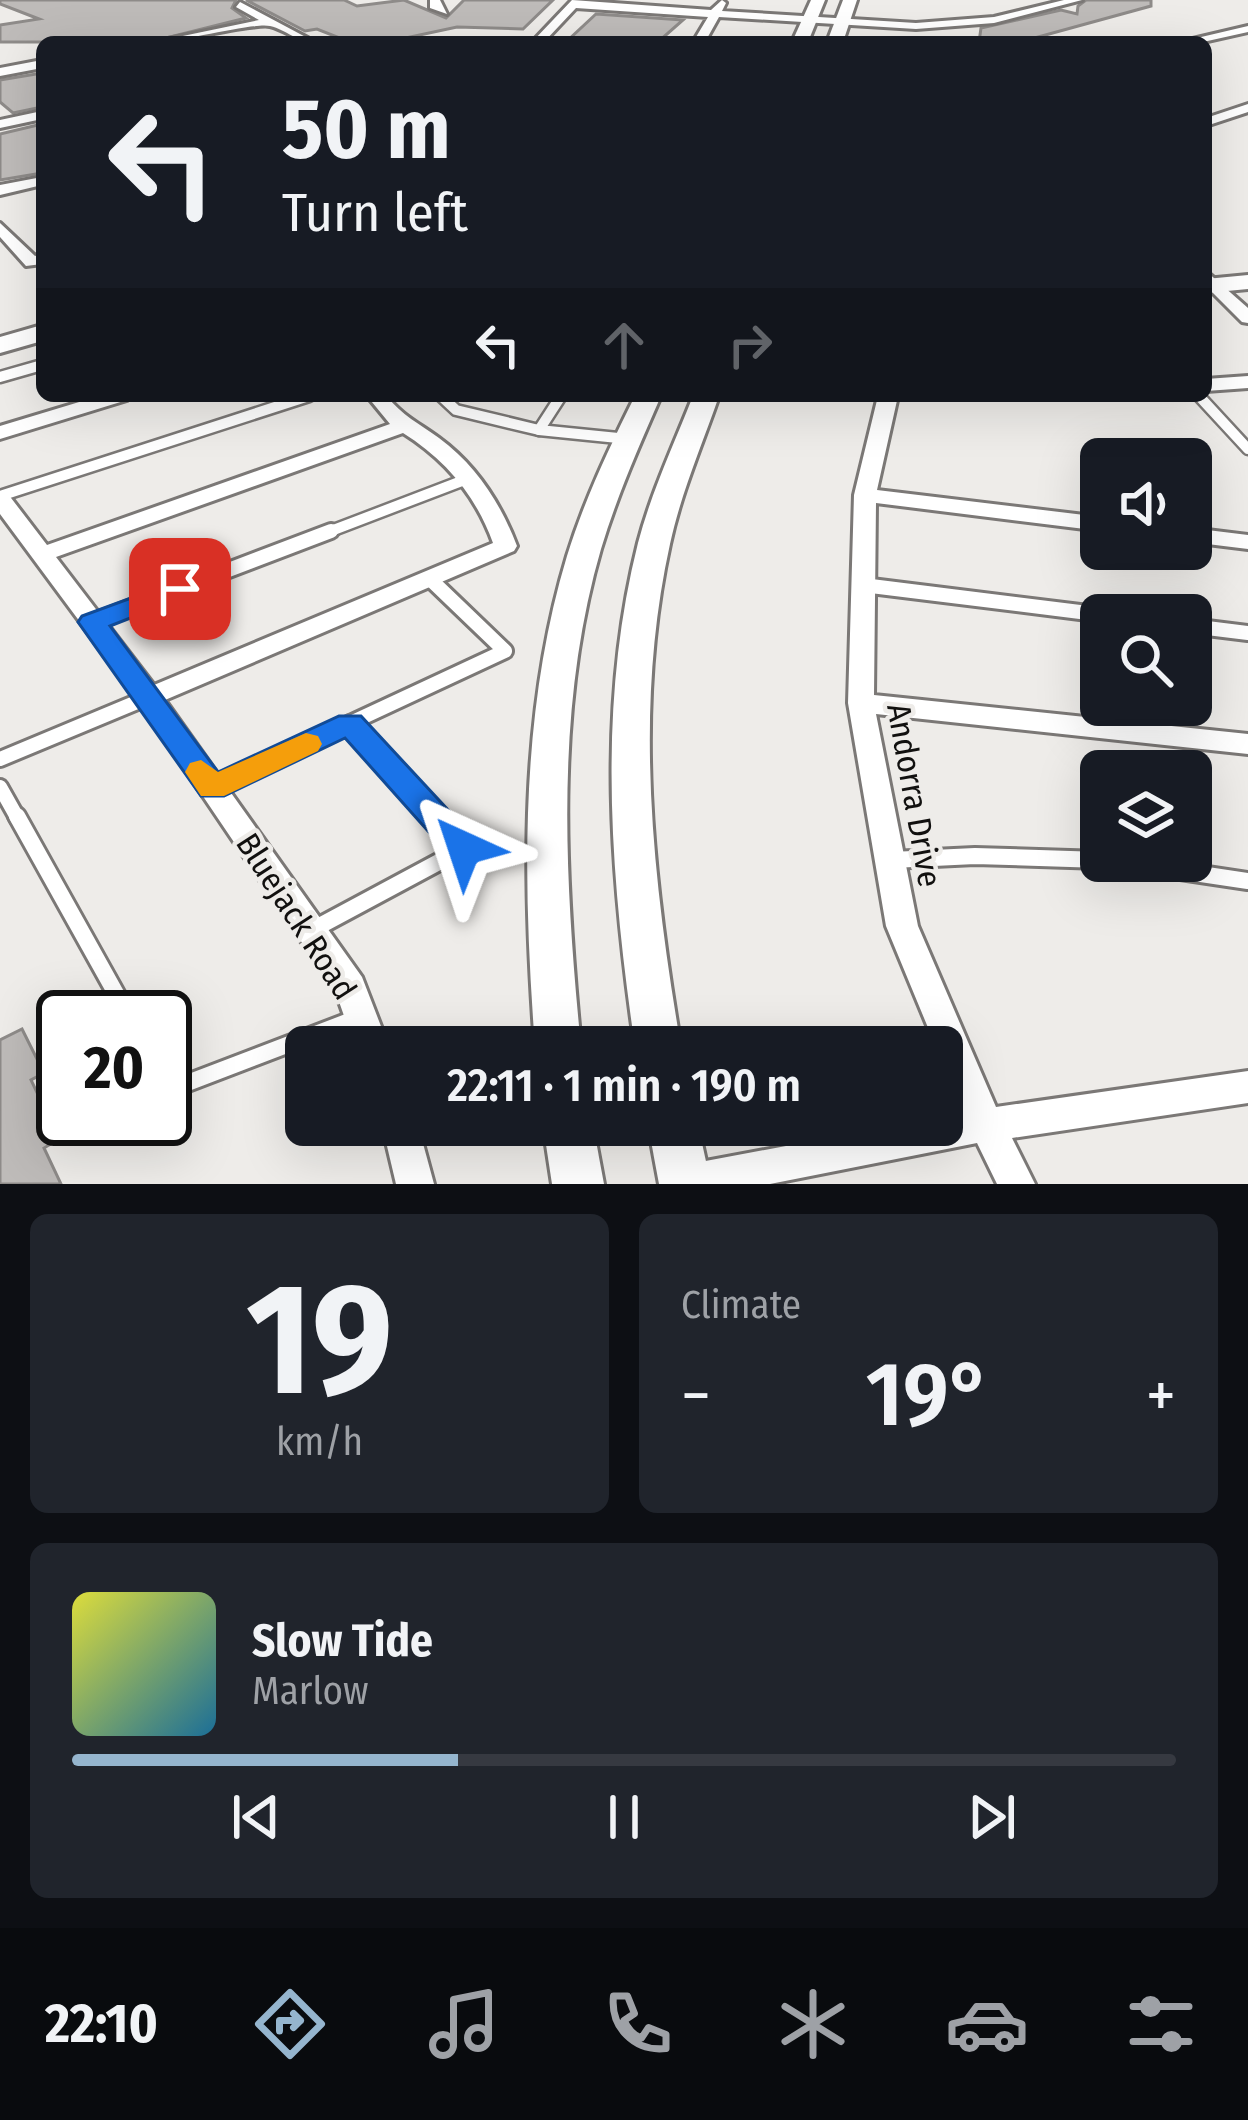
<!DOCTYPE html>
<meta charset="utf-8">
<style>
:root{--surface:#171b24;--page:#20242c;--text:#f1f3f6;--muted:#9ea1a6;--line:#363941;--accent:#95b5ce}
body{margin:0;font-family:"Fira Sans Condensed",sans-serif;background:var(--page);color:var(--text);height:100vh;display:flex;flex-direction:column;font-size:45px;white-space:nowrap}
*{box-sizing:border-box;margin:0}
p{font-size:39px;color:var(--muted)}
.icon{flex:none;width:66px;height:66px;fill:none;stroke:currentColor;stroke-width:2;stroke-linecap:round;stroke-linejoin:round}
.map{position:relative;height:1184px;overflow:hidden}
.side{display:flex;flex-direction:column;gap:30px;padding:30px;background:#0d0f14;flex:1}
.side>*{flex:none}
.banner{position:absolute;left:36px;top:36px;width:1176px;height:366px;border-radius:18px;box-shadow:0 12px 48px #0002;background:#171b24;color:var(--text);overflow:hidden}
.buttons{position:absolute;left:1080px;top:438px;display:grid;gap:24px}
.buttons a{display:grid;place-items:center;width:132px;height:132px;border-radius:18px;background:var(--surface);box-shadow:0 12px 48px #0002;font-size:60px}
.speed{position:absolute;left:36px;top:990px;display:flex;gap:24px;font-size:60px;font-weight:700;text-align:center}
.speed>*{display:grid;place-content:center;width:156px;height:156px;border-radius:50%;background:var(--surface);box-shadow:0 12px 48px #0002;line-height:1}
.speed .limit{border:6px solid #111;border-radius:18px;background:#fff;color:#111}
.pin{position:absolute;display:grid;place-items:center;width:102px;height:102px;color:#fff;margin:-51px;border-radius:24px;box-shadow:0 6px 18px #0006}
.me{position:absolute;width:132px;margin:-66px;rotate:318deg;stroke-linejoin:round;filter:drop-shadow(0 0 9px #0008)}
.turn{display:flex;align-items:center;gap:42px;height:252px;padding:0 48px;font-size:54px}
.turn .icon{width:156px;height:156px;stroke-width:2.5}
.turn b{display:block;font-size:84px;line-height:102px}
.lanes{display:flex;align-items:center;height:114px;padding:0 48px;background:#0003;justify-content:center;gap:60px;direction:ltr}
.lanes .off{opacity:.35}
.big{font-size:90px;font-weight:600;line-height:1.1}
.side .card{flex:1;display:flex;flex-direction:column;justify-content:center;gap:18px;min-width:0;padding:0 42px;border-radius:18px;background:var(--page)}
.side .dial{align-items:center;gap:0}
.dial b{font-size:156px;line-height:1}
.song{display:flex;align-items:center;gap:36px}
.cover{width:144px;height:144px;border-radius:18px;background:linear-gradient(135deg,hsl(60 70% 55%),hsl(200 70% 35%))}
.played{height:12px;border-radius:6px;background:linear-gradient(90deg,var(--accent) 35%,var(--line) 35%)}
.keys{display:flex;justify-content:space-around;direction:ltr}
.heat{display:flex;justify-content:space-between;align-items:center;font-size:66px;direction:ltr}
.side .tiles{flex:1;display:grid;gap:30px;grid-template-columns:1fr 1fr}
.card:last-child{grid-column:span 2}
.trip{position:absolute;left:285px;top:1026px;width:678px;height:120px;border-radius:18px;background:var(--surface);box-shadow:0 12px 48px #0002;font-weight:600;line-height:120px;text-align:center}
.menu{display:flex;height:192px;justify-content:space-around;align-items:center;background:#090b0e;color:var(--muted)}
.menu .icon{width:84px;height:84px}
.menu .current{color:var(--accent)}
.menu b{font-size:54px;color:var(--text)}
.map>svg:first-child{display:block}
.building{fill:#bebbb9;stroke:#8e8b89;stroke-width:3}
.lines{fill:none;stroke-linecap:round;stroke-linejoin:round}
.lane-far2-casing{stroke:#7b7876;stroke-width:15}
.lane-far1-casing{stroke:#7b7876;stroke-width:20}
.lane-casing{stroke:#7b7876;stroke-width:22}
.street-casing{stroke:#7b7876;stroke-width:6}
.secondary-casing{stroke:#7b7876;stroke-width:6}
.lane-far2{stroke:#fff;stroke-width:10}
.lane-far1{stroke:#fff;stroke-width:14}
.lane{stroke:#fff;stroke-width:16}
.street{fill:#fff;fill-rule:evenodd}
.secondary{fill:#fff;fill-rule:evenodd}
.route{fill:#1a73e8;stroke:#114b97;stroke-width:3}
.slow{fill:#f59e0b}
.labels{text-anchor:middle;stroke-width:9;stroke-linejoin:round;paint-order:stroke}
.street-label{font-size:33px;fill:#11100f;stroke:#eeece9}
</style>
<div class="map">
<svg width="1248" height="1184" viewBox="0 0 1248 1184">
<rect width="100%" height="100%" fill="#eeece9"/>
<g class="building">
<polygon points="0,0 236,0 232,8 246,18 150,42 0,42 0,25 39,19 0,4"/>
<polygon points="246,0 344,0 357,6 404,0 446,18 464,0 553,0 523,29 457,27 387,42 347,41 317,29 305,31"/>
<polygon points="1086,0 1151,0 1151,6 1020,42 979,42 981,28 1061,10 1077,14 1078,6"/>
<polygon points="596,14 683,20 658,42 566,42"/>
<polygon points="42,73 42,107 13,113 0,102 0,80"/>
<polygon points="42,124 42,173 0,180 0,134"/>
<polygon points="22,1029 44,1073 31,1080 59,1139 44,1148 61,1184 0,1184 0,1040"/>
</g>
<g class="lines">
<g class="lane-far2-casing">
<g id="lane-far2">
<polyline points="0,377 42,365"/>
<polyline points="441,396 456,410 539,430"/>
<polyline points="561,396 539,430 628,439"/>
<polyline points="1199,396 1248,449"/>
<polyline points="0,496 309,396"/>
<polyline points="323,534 467,479"/>
</g>
</g>
<g class="lane-far1-casing">
<g id="lane-far1">
<polyline points="863,585 1104,615"/>
<polyline points="92,622 331,531"/>
<polyline points="1191,626 1248,633"/>
<polyline points="350,723 437,819"/>
<polyline points="0,759 149,697"/>
<polyline points="0,787 18,819"/>
<polyline points="213,787 505,651 430,579"/>
</g>
</g>
<g class="lane-casing">
<g id="lane">
<polyline points="17,816 129,1017"/>
<polyline points="892,860 975,856 1101,860"/>
<polyline points="1114,861 1248,881"/>
<polyline points="312,930 463,849 434,816"/>
<polyline points="165,1082 169,1090 360,1017"/>
</g>
</g>
<g class="street-casing">
<g id="street">
<polygon points="430,0 440,0 447,14 430,8"/>
<polygon points="572,0 711,10 722,0 726,3 722,11 916,23 994,17 1064,0 1082,0 994,23 916,29 719,17 705,42 693,42 708,17 576,8 544,42 532,42"/>
<path d="M240 2 315 42C296 42 287 30 270 26 253 22 182 42 154 42L259 20 236 7Z"/>
<polygon points="1248,26 1248,32 1203,42 1180,42"/>
<polygon points="42,60 42,68 0,76 0,68"/>
<polygon points="1248,104 1248,112 1206,126 1206,118"/>
<polygon points="42,111 42,119 0,128 0,120"/>
<polygon points="42,177 42,185 0,195 0,185"/>
<polygon points="0,223 35,256 42,254 42,264 26,266 0,237"/>
<polygon points="1206,271 1248,308 1248,323 1242,322 1206,286"/>
<polygon points="1248,376 1248,388 1206,391 1206,379"/>
<polygon points="99,396 130,396 127,400 0,439 0,426"/>
<path d="M367 396H387C401 415 420 424 439 438 476 465 501 504 517 546L514 551 165 700 362 977 389 1047H355L336 993 140 703 0 514V492L8 494 47 545 390 424ZM403 433C446 460 476 496 493 543L154 685 56 557Z"/>
<polygon points="878,396 898,396 877,490 1101,517 1101,531 876,503 874,695 1248,734 1248,754 876,714 918,926 996,1107 1248,1071 1248,1103 1012,1138 1035,1184 997,1184 977,1143 770,1184 660,1184 666,1171 679,1166 898,1125 942,1125 942,1117 963,1113 942,1062 942,1047 936,1047 886,926 848,703 854,495"/>
<polygon points="1191,528 1248,535 1248,549 1191,542"/>
<polygon points="382,1125 418,1125 434,1184 396,1184"/>
</g>
</g>
<g class="secondary-casing">
<g id="secondary">
<polygon points="811,0 825,0 808,42 792,42"/>
<polygon points="843,0 857,0 843,42 827,42"/>
<polygon points="1248,275 1248,289 1206,293 1206,279"/>
<polygon points="42,325 42,341 0,353 0,337"/>
<path d="M635 396H661C639 446 617 496 601 549 554 710 565 882 581 1047H535C523 883 519 715 567 556 584 501 609 448 635 396Z"/>
<path d="M693 396H719C702 445 681 493 670 544 633 711 653 881 681 1047H635C611 880 596 709 638 543 651 493 674 444 693 396Z"/>
<polygon points="543,1125 593,1125 604,1184 552,1184"/>
<polygon points="648,1125 698,1125 711,1184 659,1184"/>
</g>
</g>
<use href="#lane-far2" class="lane-far2"/>
<use href="#lane-far1" class="lane-far1"/>
<use href="#lane" class="lane"/>
<use href="#street" class="street"/>
<use href="#secondary" class="secondary"/>
</g>
<polygon class="route" points="180,580 193,589 189,595 110,626 218,772 339,716 361,716 475,839 480,848 475,858 464,861 452,858 345,738 224,796 201,796 78,622 82,616"/>
<polygon class="slow" points="306,733 318,736 322,744 318,751 224,796 201,796 185,772 190,763 201,760 218,772"/>
<g class="labels">
<g class="street-label">
<text transform="translate(915 795) rotate(80)" y="12">Andorra Drive</text>
<text transform="translate(297 916) rotate(57)" y="12">Bluejack Road</text>
</g>
</g>
</svg>
<div class="buttons">
<a><svg class="icon" aria-label="sound" viewBox="0 0 24 24"><path d="M4 9h4l5-4v14l-5-4H4zM17 9q2 3 0 6"/></svg></a>
<a><svg class="icon" aria-label="search" viewBox="0 0 24 24"><circle cx="10" cy="10" r="6"/><path d="M15 15l6 6"/></svg></a>
<a><svg class="icon" aria-label="layers" viewBox="0 0 24 24"><path d="M12 4l9 5-9 5-9-5zM3 14l9 5 9-5"/></svg></a>
</div>
<div class="speed"><div class="limit">20</div></div>
<div class="pin" style="left:180px;top:589px;background:#d93025"><svg class="icon" aria-label="arrive" viewBox="0 0 24 24"><path d="M6 21V4h12l-3 4 3 4H6"/></svg></div>
<svg class="me" style="left:464px;top:848px" viewBox="-20 -20 40 40"><path d="M0-17L14 15 0 8-14 15z" fill="#1a73e8" stroke="#fff" stroke-width="4"/></svg>
<div class="trip">22:11 · 1 min · 190 m</div>
<div class="banner">
<div class="turn"><svg class="icon" aria-label="left" viewBox="0 0 24 24"><path d="M17 20v-9H6M10 6l-5 5 5 5"/></svg><div><b>50 m</b>Turn left</div></div>
<div class="lanes"><svg class="icon" aria-label="left" viewBox="0 0 24 24"><path d="M17 20v-9H6M10 6l-5 5 5 5"/></svg><svg class="icon off" aria-label="ahead" viewBox="0 0 24 24"><path d="M12 20V5M6 11l6-6 6 6"/></svg><svg class="icon off" aria-label="right" viewBox="0 0 24 24"><path d="M7 20v-9h11M14 6l5 5-5 5"/></svg></div>
</div>
</div>
<section class="side">
<div class="tiles">
<div class="card dial"><b>19</b><p>km/h</p></div>
<div class="card"><p>Climate</p>
<div class="heat"><a>−</a><b class="big">19°</b><a>+</a></div>
</div>
<div class="card">
<div class="song"><i class="cover"></i><div><b>Slow Tide</b><p>Marlow</p></div></div>
<div class="played"></div>
<div class="keys"><svg class="icon" aria-label="previous" viewBox="0 0 24 24"><path d="M18 5L8 12l10 7zM5 5v14"/></svg><svg class="icon" aria-label="pause" viewBox="0 0 24 24"><path d="M8 5v14M16 5v14"/></svg><svg class="icon" aria-label="next" viewBox="0 0 24 24"><path d="M6 5l10 7-10 7zM19 5v14"/></svg></div>
</div>
</div>
</section>
<nav class="menu">
<b>22:10</b>
<svg class="icon current" aria-label="directions" viewBox="0 0 24 24"><path d="M12 3l9 9-9 9-9-9zM9 14v-3h6M13 9l2 2-2 2"/></svg>
<svg class="icon" aria-label="music" viewBox="0 0 24 24"><path d="M9 18V5l10-2v13"/><circle cx="6" cy="18" r="3"/><circle cx="16" cy="16" r="3"/></svg>
<svg class="icon" aria-label="phone" viewBox="0 0 24 24"><path d="M5 4h4l2 5-3 2q2 4 5 5l2-3 5 2v4C11 20 4 13 5 4z"/></svg>
<svg class="icon" aria-label="climate" viewBox="0 0 24 24"><path d="M12 3v18M4 7l16 10M4 17L20 7"/></svg>
<svg class="icon" aria-label="car" viewBox="0 0 24 24"><path d="M5 17H2v-5l4-1 3-4h7l3 4 3 1v5h-3M9 17h6M6 11h13"/><circle cx="7" cy="17" r="2"/><circle cx="17" cy="17" r="2"/></svg>
<svg class="icon" aria-label="filters" viewBox="0 0 24 24"><path d="M4 7h16M4 17h16"/><circle cx="9" cy="7" r="2"/><circle cx="15" cy="17" r="2"/></svg>
</nav>
